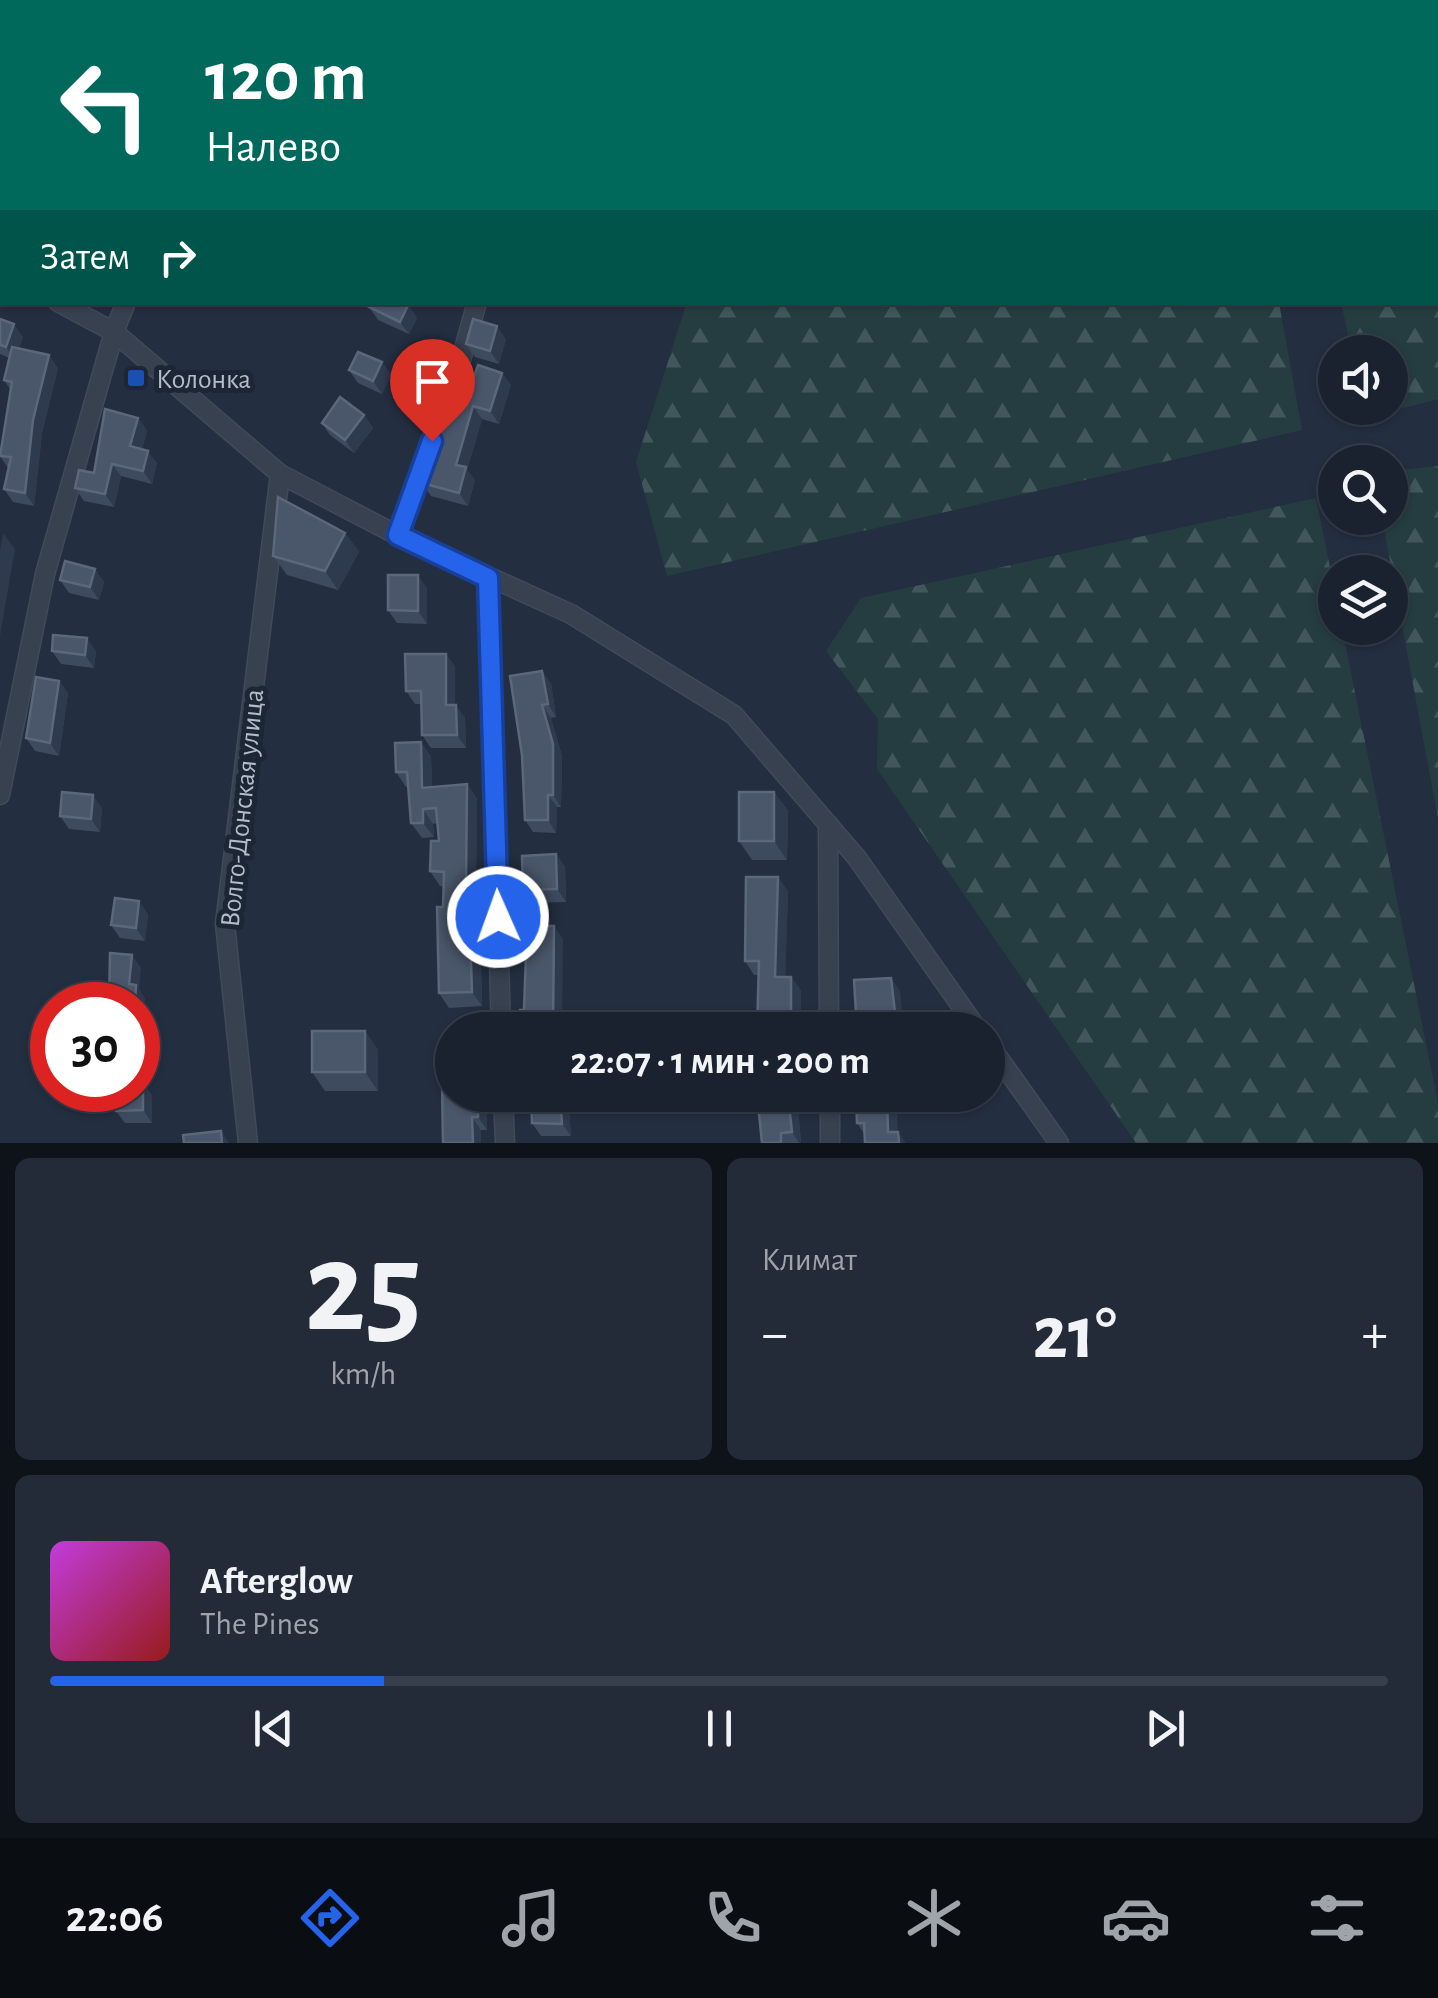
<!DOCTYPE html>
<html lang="ru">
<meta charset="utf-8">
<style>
:root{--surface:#1a2230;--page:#232a38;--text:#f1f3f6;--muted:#9fa4ab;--line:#383f4c;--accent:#2563eb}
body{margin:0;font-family:"Alegreya Sans",sans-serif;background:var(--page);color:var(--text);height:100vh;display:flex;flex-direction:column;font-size:38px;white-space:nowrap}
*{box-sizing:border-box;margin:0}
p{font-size:32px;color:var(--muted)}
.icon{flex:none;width:55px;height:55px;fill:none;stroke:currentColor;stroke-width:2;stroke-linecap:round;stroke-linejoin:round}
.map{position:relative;height:1143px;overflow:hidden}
.details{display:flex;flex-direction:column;gap:15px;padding:15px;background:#0e131a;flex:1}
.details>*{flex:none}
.hud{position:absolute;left:0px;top:0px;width:1440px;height:305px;box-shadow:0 2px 8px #0004,0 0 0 2px var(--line);background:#00695c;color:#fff;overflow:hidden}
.fabs{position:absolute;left:1318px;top:335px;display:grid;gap:20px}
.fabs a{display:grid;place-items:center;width:90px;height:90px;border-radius:50%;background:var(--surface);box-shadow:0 2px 8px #0004,0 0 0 2px var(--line);font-size:50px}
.speed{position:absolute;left:30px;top:982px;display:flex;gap:20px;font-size:50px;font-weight:700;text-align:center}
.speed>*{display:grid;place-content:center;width:130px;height:130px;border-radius:50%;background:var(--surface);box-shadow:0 2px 8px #0004,0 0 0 2px var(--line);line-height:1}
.speed .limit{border:15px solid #d22;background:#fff;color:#111}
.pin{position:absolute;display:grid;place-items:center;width:85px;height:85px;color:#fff;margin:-102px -42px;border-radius:50% 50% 50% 0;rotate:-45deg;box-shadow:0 0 10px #0007}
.pin .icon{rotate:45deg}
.me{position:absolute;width:110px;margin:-55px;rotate:358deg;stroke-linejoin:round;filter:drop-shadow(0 0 8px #0008)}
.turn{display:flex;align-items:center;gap:35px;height:210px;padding:0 40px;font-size:45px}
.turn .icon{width:130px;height:130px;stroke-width:2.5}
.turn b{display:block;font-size:70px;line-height:85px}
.then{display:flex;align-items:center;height:95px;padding:0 40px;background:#0003;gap:20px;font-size:38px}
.big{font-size:75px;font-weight:600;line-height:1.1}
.details .card{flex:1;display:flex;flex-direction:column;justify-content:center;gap:15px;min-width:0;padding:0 35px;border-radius:15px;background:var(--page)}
.details .dial{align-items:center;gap:0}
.dial b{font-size:130px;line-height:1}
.song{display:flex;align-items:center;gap:30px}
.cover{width:120px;height:120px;border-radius:15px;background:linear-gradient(135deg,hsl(290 70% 55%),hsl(0 70% 35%))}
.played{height:10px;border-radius:5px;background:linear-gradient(90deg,var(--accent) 25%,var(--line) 25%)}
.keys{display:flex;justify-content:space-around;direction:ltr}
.heat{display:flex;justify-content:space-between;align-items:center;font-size:55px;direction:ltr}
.details .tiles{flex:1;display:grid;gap:15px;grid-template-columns:1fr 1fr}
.card:last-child{grid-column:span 2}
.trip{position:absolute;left:435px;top:1012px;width:570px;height:100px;border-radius:50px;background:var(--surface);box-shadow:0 2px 8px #0004,0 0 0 2px var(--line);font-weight:600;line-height:100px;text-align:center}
.tabs{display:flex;height:160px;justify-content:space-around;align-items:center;background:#0a0e13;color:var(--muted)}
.tabs .icon{width:70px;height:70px}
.tabs .selected{color:var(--accent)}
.tabs b{font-size:45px;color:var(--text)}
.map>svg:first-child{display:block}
.forest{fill:url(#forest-firs)}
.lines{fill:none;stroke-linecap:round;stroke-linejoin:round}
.minor-casing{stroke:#404a59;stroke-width:21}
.minor{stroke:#374150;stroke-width:18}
.wall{fill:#3e4b5f}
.shaded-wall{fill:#2e3a4e}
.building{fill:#4a576b;stroke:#5b677a;stroke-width:2.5}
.route-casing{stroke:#184099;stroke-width:25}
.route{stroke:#2563eb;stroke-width:18}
.transit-dot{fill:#1a4fb4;stroke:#1c2635;stroke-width:4}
.labels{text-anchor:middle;stroke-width:10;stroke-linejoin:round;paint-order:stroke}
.poi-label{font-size:28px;fill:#b3bccb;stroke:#1c2635;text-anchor:start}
.street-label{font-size:28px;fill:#b3bccb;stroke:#1c2635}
</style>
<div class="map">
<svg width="1438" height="1143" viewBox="0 0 1438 1143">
<defs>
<pattern id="forest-firs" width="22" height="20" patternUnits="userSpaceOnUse" patternTransform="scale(2.5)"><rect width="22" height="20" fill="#253d41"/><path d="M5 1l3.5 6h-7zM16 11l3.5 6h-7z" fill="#42575b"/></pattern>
</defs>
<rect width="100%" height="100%" fill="#232e40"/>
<g class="forest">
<polygon points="782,0 1223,0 1223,2 781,2"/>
<polygon points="1438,29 1438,399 1365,418 1363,408 1390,408 1390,352 1352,352 1341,303 1438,302"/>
<polygon points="687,302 1279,303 1302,430 667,576 636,462"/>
<polygon points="1438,466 1438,818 1382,518 1390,518 1390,471"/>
<polygon points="1316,498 1335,592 1335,628 1342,628 1438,1103 1438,1143 1136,1143 877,769 878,719 826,651 861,598"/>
</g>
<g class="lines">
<g class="minor-casing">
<g id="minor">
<polyline points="245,2 246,0"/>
<polyline points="571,2 572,0"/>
<polyline points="0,271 2,272"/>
<polyline points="58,302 114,332 280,474 397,535 571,614 734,715 857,858 978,1030"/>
<polyline points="397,535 456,378 477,302"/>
<polyline points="488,577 501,1030"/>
<polyline points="0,795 45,574 114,332 126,302"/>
<polyline points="828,824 829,1030"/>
<polyline points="988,1043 1059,1143"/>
<polyline points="503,1095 505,1143"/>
<polyline points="830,1095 830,1143"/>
<polyline points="248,1143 225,924 280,474"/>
</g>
</g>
<use href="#minor" class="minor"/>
</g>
<g class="wall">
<polygon points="408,305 417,318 409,334 378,320 369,307"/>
<polygon points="0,319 23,337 19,349 58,368 42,433 34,506 13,502 4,489 8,468 0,456 10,389 4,380 9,358 0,354"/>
<polygon points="506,339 499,364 475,357 466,344"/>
<polygon points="382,362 391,375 382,394 358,383 349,370"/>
<polygon points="502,373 511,385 499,424 482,419 467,470 475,480 468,506 431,496 422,483 447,422 472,383"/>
<polygon points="364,415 373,428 354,453 330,435 322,423"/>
<polygon points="138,418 147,431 142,449 157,463 152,484 121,476 114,507 84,501 75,488 94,473"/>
<polygon points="345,533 359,552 338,590 287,575 273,556"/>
<polygon points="95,569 104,582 99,600 69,593 60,580"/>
<polygon points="427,588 427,624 397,623 388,610"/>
<polygon points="52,651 96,651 94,668 61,664"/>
<polygon points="446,654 455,667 455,705 465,718 466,748 431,748 422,735 421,704 415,704 406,691"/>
<polygon points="59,681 68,693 59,756 35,751 26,738"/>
<polygon points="551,683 556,717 551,718 562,756 561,807 557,807 556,833 533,832 525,820 522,755"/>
<polygon points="431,756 432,787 467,784 477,799 476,885 485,897 485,917 480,917 482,1006 449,1008 439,993 444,886 440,886 430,871 439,841 437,823 433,824 434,837 422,838 411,823 408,787 406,787 396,772"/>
<polygon points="774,792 788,811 787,860 752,860 739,841"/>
<polygon points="102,808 100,832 69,829 60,816"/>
<polygon points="556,854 565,867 566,902 532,903 523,890"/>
<polygon points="788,891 785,977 791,977 801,991 801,1030 757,1030 759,975 754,975 745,961"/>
<polygon points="148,914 145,941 120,938 111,925"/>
<polygon points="900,991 864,1024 856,1013"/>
<polygon points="365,1031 378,1050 378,1091 325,1091 312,1072"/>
<polygon points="152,1095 152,1123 125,1123 116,1111"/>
<polygon points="487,1095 487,1130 481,1130 481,1143 443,1143"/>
<polygon points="531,1095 568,1095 571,1136 541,1136 532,1123"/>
<polygon points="757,1095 797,1095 801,1143 762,1143"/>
<polygon points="856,1095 891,1095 897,1105 865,1135 857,1123"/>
</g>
<g class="shaded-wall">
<polygon points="624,0 640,0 638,2 623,2"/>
<polygon points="408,305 417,318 409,334 400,322"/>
<polygon points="14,324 23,337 15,360 6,347"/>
<polygon points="497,326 506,339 499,364 490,351"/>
<polygon points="49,355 58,368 42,433 34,506 25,493 33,420"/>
<polygon points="382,362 391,375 382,394 373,381"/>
<polygon points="502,373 511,385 499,424 490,411"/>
<polygon points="473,406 482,419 467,470 475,480 468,506 459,493 456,465"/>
<polygon points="364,415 373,428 354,453 345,440"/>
<polygon points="138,418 147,431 139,459 130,446"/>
<polygon points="148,451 157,463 152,484 143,471"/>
<polygon points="112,464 121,476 114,507 105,494"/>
<polygon points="3,533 15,549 0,636 0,551"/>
<polygon points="345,533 359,552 338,590 325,571"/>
<polygon points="95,569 104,582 99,600 90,587"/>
<polygon points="418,575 427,588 427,624 418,611"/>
<polygon points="87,638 96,651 94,668 85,655"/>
<polygon points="446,654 455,667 455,718 446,705"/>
<polygon points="542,671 551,683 556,717 548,704"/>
<polygon points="59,681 68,693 59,756 50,743"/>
<polygon points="456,705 465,718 466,748 457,735"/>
<polygon points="542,705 551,718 562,756 561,807 553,795"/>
<polygon points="421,742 431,756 433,802 422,788"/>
<polygon points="467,784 477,799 476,885 485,897 485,917 474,903 466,883"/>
<polygon points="774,792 788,811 787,860 774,841"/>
<polygon points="93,795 102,808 100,832 91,819"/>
<polygon points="548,795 557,807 556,833 548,820"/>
<polygon points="423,809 433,824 434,837 423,823"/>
<polygon points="556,854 565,867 566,902 557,889"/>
<polygon points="778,877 788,891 785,991 775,977"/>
<polygon points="139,901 148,914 145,941 136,928"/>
<polygon points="469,903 480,917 482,1006 472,992"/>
<polygon points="554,926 563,939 562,1030 553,1030"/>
<polygon points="132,955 141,968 139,989 145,998 144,1021 138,1012 138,1005 135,1005 129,984"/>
<polygon points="791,977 801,991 801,1030 791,1030"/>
<polygon points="891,978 900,991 904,1030 897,1030"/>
<polygon points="365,1031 378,1050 378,1091 365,1072"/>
<polygon points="143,1082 152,1095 152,1123 143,1110"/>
<polygon points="478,1095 487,1095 487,1130 478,1117"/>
<polygon points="560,1095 568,1095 571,1136 562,1124"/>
<polygon points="788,1095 797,1095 801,1143 799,1143 792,1132"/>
<polygon points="887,1095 891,1095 897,1105 898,1143 888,1132"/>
<polygon points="472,1117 481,1130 481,1143 473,1143"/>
<polygon points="221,1131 229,1143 222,1143"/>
<polygon points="898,1132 906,1143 899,1143"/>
</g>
<g class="building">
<polygon points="496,0 526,0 525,2 494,2"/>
<polygon points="606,0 624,0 623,2 612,2"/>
<polygon points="372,302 402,302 408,305 400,322 369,307"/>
<polygon points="0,319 14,324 6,347 0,345"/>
<polygon points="473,319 497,326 490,351 466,344"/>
<polygon points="12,347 49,355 33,420 25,493 4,489 11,457 0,456 12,382 4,380"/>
<polygon points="358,352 382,362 373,381 349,370"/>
<polygon points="478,365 502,373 490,411 473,406 456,465 466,467 459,493 422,483 440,420 447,422 460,380 472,383"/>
<polygon points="340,397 364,415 345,440 322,423"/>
<polygon points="105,409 138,418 130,446 148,451 143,471 112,464 105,494 75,488 79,470 94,473"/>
<polygon points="278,497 345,533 325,571 273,556"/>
<polygon points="65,561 95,569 90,587 60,580"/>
<polygon points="388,575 418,575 418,611 388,610"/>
<polygon points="53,635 87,638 85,655 52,651"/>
<polygon points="405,654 446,654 446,705 456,705 457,735 422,735 421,691 406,691"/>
<polygon points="542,671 548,704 542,705 553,744 553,795 548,795 548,820 525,820 522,755 510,676"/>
<polygon points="36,677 59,681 50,743 26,738"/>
<polygon points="421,742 422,788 467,784 466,883 474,883 475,888 474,903 469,903 472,992 439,993 437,907 443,907 444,872 430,871 431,841 439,841 436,808 423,809 423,823 411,823 407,772 396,772 395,743"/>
<polygon points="62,792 93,795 91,819 60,816"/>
<rect x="739" y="792" width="35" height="49"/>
<polygon points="556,854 557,889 523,890 522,856"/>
<polygon points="746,877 778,877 775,977 791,977 791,1030 757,1030 759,961 745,961"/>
<polygon points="115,898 139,901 136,928 111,925"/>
<polygon points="527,925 554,926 553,1030 519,1029 520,1010 524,1010"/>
<polygon points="110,953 132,955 129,984 136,985 135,1005 109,1005"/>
<polygon points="891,978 897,1030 864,1030 863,1013 856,1013 854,980"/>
<rect x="312" y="1031" width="53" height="41"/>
<polygon points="138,1082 143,1082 143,1110 116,1111 115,1090 138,1090"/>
<polygon points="442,1083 452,1083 452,1095 478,1095 478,1117 472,1117 473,1143 443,1143"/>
<polygon points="531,1095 560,1095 562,1124 532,1123"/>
<polygon points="757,1095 788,1095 792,1132 781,1133 781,1143 762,1143"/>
<polygon points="856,1095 887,1095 888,1132 898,1132 899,1143 865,1143 864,1123 857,1123"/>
<polygon points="221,1131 222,1143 184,1143 183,1135"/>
</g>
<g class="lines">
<g class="route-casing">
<polyline id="route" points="432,441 398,535 488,578 498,917"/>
</g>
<use href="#route" class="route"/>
</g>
<rect class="transit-dot" x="126" y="368" width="20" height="20" rx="5"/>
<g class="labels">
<g class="poi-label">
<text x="156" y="388">Колонка</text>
</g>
<g class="street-label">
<text transform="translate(241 808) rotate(-84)" y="10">Волго-Донская улица</text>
</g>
</g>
</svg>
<div class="fabs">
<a><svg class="icon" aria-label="sound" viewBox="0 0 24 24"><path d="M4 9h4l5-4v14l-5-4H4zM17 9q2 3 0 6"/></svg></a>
<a><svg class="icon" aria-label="search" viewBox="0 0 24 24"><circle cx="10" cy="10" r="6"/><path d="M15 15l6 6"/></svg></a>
<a><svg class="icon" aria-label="layers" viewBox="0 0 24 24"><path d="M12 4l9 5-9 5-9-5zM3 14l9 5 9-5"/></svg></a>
</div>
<div class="speed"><div class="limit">30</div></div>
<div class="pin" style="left:432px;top:441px;background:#d93025"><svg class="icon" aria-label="arrive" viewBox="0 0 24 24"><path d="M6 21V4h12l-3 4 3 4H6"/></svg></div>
<svg class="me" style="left:498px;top:917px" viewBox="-20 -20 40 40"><circle r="17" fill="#2563eb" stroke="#fff" stroke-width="3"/><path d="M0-11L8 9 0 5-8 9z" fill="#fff"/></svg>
<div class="trip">22:07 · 1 мин · 200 m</div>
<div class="hud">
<div class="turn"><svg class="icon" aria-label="left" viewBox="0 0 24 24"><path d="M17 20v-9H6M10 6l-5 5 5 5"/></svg><div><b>120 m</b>Налево</div></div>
<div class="then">Затем<svg class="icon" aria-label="right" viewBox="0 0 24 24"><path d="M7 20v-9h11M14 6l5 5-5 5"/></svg></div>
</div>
</div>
<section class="details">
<div class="tiles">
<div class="card dial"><b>25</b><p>km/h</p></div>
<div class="card"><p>Климат</p>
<div class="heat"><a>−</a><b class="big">21°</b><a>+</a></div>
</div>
<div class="card">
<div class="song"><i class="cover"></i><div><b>Afterglow</b><p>The Pines</p></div></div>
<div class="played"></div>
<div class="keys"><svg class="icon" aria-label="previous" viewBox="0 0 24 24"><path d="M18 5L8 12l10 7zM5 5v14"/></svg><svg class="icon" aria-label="pause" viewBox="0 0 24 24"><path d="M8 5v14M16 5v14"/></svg><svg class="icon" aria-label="next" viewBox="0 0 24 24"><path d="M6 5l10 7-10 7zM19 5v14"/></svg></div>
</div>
</div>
</section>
<nav class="tabs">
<b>22:06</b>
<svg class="icon selected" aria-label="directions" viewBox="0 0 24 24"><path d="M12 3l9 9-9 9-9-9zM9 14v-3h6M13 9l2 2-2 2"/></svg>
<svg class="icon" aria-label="music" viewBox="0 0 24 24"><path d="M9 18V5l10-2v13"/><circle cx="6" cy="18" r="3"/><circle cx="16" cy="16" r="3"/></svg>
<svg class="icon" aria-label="phone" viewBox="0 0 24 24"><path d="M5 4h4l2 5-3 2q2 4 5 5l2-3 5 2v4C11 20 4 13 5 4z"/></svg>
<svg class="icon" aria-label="climate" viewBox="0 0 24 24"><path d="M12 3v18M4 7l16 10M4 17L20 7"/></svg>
<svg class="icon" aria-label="car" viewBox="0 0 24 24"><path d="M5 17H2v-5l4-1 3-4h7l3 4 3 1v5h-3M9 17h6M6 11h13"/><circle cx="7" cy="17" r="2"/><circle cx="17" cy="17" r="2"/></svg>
<svg class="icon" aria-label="filters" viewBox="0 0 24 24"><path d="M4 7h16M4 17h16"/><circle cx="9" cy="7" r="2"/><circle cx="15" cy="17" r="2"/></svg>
</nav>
